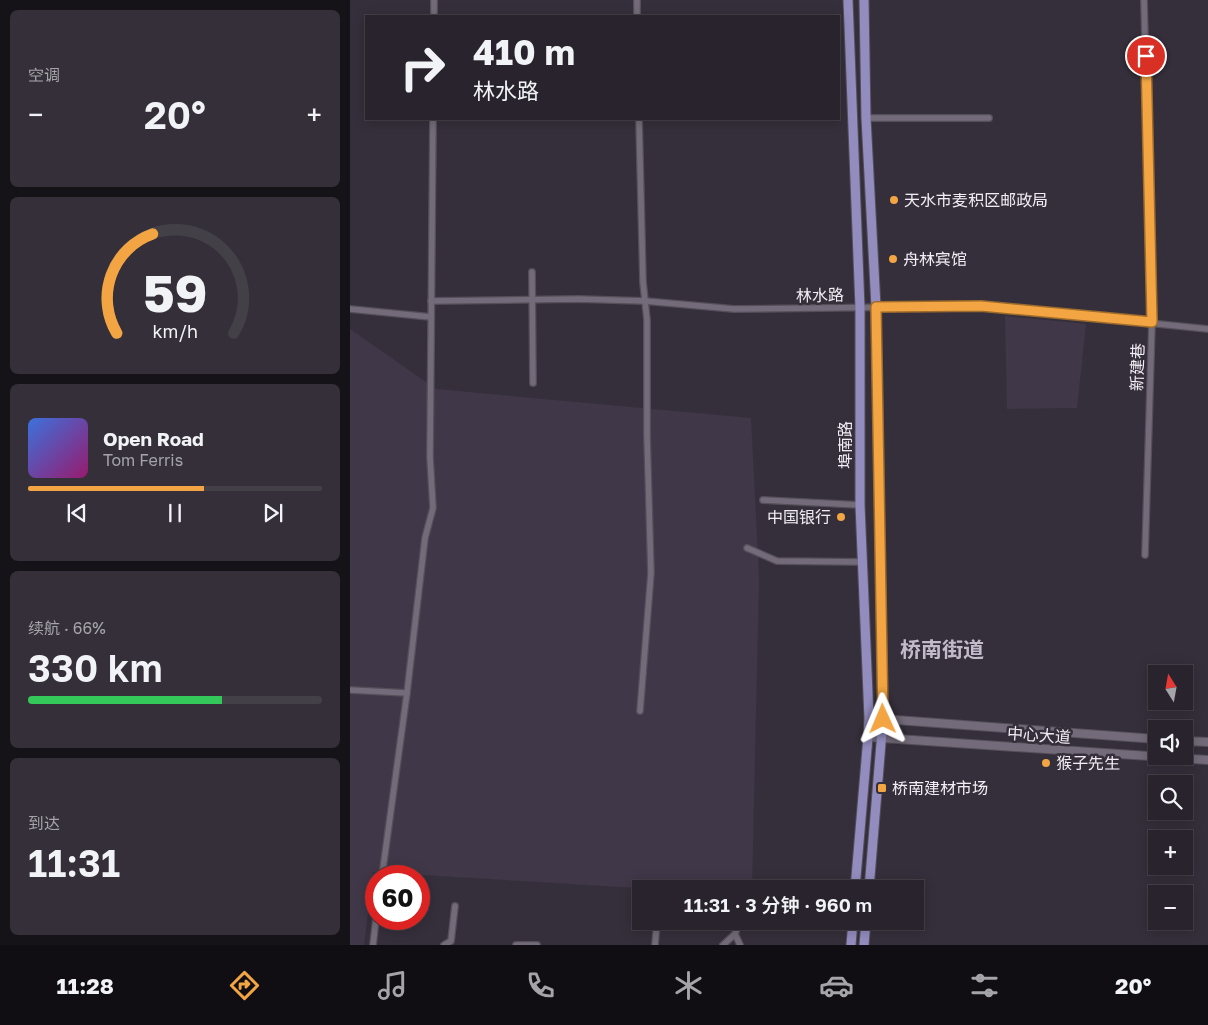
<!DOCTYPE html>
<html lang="zh">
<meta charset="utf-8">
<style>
:root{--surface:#28232c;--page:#342f38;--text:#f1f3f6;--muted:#a5a4a9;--line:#444048;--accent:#f2a542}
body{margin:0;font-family:"Golos Text","Noto Sans SC",sans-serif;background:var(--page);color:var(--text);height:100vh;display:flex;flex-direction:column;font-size:19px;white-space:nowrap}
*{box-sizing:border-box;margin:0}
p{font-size:16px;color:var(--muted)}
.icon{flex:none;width:28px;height:28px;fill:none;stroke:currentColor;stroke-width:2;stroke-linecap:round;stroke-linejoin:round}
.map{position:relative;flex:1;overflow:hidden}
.drawer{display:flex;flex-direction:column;gap:10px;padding:10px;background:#161318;width:350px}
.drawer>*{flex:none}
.banner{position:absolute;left:15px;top:15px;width:475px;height:105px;border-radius:0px;box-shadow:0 2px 12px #0003,0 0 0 1px var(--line);background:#28232c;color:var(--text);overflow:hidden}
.needle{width:32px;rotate:349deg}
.fabs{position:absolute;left:798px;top:665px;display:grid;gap:10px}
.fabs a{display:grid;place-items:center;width:45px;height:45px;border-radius:0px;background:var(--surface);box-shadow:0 2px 12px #0003,0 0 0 1px var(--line);font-size:25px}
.speed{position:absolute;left:15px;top:865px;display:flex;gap:10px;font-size:25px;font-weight:700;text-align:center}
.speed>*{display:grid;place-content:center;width:65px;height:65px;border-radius:50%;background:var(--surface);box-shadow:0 2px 12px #0003,0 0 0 1px var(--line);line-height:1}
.speed .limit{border:8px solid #d22;background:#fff;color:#111}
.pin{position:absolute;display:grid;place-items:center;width:42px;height:42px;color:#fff;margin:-21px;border:2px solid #fff;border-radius:50%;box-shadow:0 1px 5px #0007}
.me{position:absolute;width:55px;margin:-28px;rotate:359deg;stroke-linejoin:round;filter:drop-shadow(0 0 4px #0008)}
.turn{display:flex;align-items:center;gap:18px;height:105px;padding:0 25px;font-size:22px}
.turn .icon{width:65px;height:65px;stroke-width:2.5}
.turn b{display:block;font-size:35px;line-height:42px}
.big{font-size:38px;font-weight:600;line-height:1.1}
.drawer .tile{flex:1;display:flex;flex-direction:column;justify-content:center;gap:8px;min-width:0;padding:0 18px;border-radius:8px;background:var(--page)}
.drawer .dial{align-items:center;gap:0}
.dial svg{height:130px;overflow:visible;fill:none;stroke:var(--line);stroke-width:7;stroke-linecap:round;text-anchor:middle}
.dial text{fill:var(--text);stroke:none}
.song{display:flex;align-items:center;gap:15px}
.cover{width:60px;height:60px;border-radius:8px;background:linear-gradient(135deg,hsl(220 70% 55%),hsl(320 70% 35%))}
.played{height:5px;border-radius:2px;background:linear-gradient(90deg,var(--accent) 60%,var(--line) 60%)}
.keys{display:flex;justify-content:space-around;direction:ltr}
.heat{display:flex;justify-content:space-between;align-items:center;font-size:28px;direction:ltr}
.charge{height:8px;border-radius:4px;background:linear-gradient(90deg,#34c759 66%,var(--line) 0)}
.trip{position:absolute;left:282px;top:880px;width:292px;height:50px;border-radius:0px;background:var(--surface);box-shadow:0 2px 12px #0003,0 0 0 1px var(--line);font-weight:600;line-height:50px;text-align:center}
.menu{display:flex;height:80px;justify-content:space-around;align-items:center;background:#100e12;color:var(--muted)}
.menu .icon{width:35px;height:35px}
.menu .selected{color:var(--accent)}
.menu b{font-size:22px;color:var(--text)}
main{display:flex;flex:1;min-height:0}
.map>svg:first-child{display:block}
.built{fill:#403748}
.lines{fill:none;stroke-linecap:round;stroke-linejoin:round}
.street-casing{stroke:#544f59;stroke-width:8}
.secondary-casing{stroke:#544f59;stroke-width:10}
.primary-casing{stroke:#544f59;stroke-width:11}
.street{stroke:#736b79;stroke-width:5.5}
.secondary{stroke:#736b79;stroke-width:8}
.primary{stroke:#938dbf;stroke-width:9}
.route-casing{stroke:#9d6b2b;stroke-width:12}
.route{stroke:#f2a542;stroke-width:9}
.poi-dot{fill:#f2a542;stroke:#352f3b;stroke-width:2}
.labels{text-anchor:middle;stroke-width:5;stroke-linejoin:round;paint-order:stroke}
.poi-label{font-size:16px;fill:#f1edf5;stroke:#352f3b;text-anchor:start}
.street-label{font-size:16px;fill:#f1edf5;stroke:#352f3b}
.district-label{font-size:21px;font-weight:bold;fill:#c3bbca;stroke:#352f3b}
</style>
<main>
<section class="drawer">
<div class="tile"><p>空调</p>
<div class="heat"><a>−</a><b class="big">20°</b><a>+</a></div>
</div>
<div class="tile dial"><svg viewBox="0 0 100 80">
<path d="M14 69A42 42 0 1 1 86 69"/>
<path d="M14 69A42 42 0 0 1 36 8" stroke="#f2a542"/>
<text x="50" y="56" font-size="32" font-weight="700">59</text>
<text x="50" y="72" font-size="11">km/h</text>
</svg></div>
<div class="tile">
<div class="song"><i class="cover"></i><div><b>Open Road</b><p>Tom Ferris</p></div></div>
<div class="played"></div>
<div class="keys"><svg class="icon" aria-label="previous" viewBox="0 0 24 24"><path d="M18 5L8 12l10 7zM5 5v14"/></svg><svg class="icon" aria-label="pause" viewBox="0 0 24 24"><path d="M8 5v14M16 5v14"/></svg><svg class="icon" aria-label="next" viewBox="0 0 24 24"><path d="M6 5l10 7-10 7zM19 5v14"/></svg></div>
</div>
<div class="tile"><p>续航 · 66%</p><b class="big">330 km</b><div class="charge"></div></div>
<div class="tile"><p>到达</p><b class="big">11:31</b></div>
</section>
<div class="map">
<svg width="858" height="945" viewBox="0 0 858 945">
<rect width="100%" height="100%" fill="#352f3b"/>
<g class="built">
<polygon points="655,316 736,324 727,408 657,409"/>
<polygon points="0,329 86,389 401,418 409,578 402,889 305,889 23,872 14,945 0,945"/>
</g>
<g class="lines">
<g class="street-casing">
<g id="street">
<polyline points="287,0 287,16"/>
<polyline points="794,0 802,322 795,555"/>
<polyline points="84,16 84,0"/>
<polyline points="516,118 639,118"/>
<polyline points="289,119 293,282 297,320 297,436 301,573 290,711"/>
<polyline points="182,272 183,383"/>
<polyline points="81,301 228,299 295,301 384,309 631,306 858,329"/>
<polyline points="0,309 81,317"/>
<polyline points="413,500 510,505"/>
<polyline points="397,548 427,561 512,562"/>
<polyline points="0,690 57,693"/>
<polyline points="32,876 57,693 75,538 83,508 80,457 83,119"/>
<polyline points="474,921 502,924"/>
<polyline points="385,934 390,945"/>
<polyline points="23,945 26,919"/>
<polyline points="94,945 101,941 105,906"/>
<polyline points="166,945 187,945"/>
<polyline points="305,945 307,921"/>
<polyline points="373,945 385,934 390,921"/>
</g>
</g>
<g class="secondary-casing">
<g id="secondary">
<polyline points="519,718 806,739"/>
<polyline points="518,737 858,760"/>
<polyline points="834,741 858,742"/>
</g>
</g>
<g class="primary-casing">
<g id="primary">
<polyline points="498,0 510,308 510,505 519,718 518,737 505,889"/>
<polyline points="514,0 516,118 526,307 533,719 519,889"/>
<polyline points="501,945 503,921"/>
<polyline points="514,945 516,921"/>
</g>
</g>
<use href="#street" class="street"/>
<use href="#secondary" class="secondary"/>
<use href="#primary" class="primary"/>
</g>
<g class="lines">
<g class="route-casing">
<polyline id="route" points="533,719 526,307 631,306 802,322 796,56"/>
</g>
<use href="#route" class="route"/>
</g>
<g class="poi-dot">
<circle cx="544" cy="200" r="5"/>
<circle cx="543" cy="259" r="5"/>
<circle cx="491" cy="517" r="5"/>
<circle cx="696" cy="763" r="5"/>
<rect x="527" y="783" width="10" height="10" rx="2.5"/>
</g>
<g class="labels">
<g class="poi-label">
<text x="554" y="206">天水市麦积区邮政局</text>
<text x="553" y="265">舟林宾馆</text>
<text x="481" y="523" text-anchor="end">中国银行</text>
<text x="706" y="769">猴子先生</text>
<text x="542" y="794">桥南建材市场</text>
</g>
<g class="street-label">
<text transform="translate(470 295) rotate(-1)" y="6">林水路</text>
<text transform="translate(787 367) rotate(-88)" y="6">新建巷</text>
<text transform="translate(495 445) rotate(-90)" y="6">埠南路</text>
<text transform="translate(689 735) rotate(4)" y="6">中心大道</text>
</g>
<g class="district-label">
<text x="592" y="657">桥南街道</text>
</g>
</g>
</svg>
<div class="fabs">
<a><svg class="needle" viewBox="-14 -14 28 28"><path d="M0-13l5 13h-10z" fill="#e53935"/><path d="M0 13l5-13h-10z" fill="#a5a4a9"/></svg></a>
<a><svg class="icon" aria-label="sound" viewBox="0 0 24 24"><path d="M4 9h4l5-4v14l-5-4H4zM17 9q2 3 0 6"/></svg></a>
<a><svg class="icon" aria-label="search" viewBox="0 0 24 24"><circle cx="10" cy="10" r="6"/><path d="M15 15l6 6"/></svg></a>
<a>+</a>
<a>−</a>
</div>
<div class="speed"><div class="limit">60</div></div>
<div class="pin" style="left:796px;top:56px;background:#d93025"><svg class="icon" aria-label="arrive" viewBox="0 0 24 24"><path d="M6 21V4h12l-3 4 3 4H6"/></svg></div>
<svg class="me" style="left:533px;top:719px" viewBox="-20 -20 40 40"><path d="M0-17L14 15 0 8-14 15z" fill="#f2a542" stroke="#fff" stroke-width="4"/></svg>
<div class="trip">11:31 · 3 分钟 · 960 m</div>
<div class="banner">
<div class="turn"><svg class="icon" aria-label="right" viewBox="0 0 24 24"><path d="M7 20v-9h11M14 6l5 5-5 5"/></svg><div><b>410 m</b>林水路</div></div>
</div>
</div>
</main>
<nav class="menu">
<b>11:28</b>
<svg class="icon selected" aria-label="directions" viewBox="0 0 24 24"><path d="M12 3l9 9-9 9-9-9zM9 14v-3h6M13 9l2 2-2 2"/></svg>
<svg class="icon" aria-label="music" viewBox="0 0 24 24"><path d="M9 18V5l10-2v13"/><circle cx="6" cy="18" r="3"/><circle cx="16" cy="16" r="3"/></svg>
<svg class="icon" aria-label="phone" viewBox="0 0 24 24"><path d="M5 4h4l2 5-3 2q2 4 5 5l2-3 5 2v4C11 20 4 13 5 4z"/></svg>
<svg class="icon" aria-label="climate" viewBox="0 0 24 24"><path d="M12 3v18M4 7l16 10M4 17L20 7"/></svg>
<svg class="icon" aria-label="car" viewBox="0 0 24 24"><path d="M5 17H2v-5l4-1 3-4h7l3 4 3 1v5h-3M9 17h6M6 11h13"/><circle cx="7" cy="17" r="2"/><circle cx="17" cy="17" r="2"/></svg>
<svg class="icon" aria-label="filters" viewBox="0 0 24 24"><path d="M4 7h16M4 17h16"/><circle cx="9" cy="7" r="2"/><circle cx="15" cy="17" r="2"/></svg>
<b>20°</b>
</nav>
